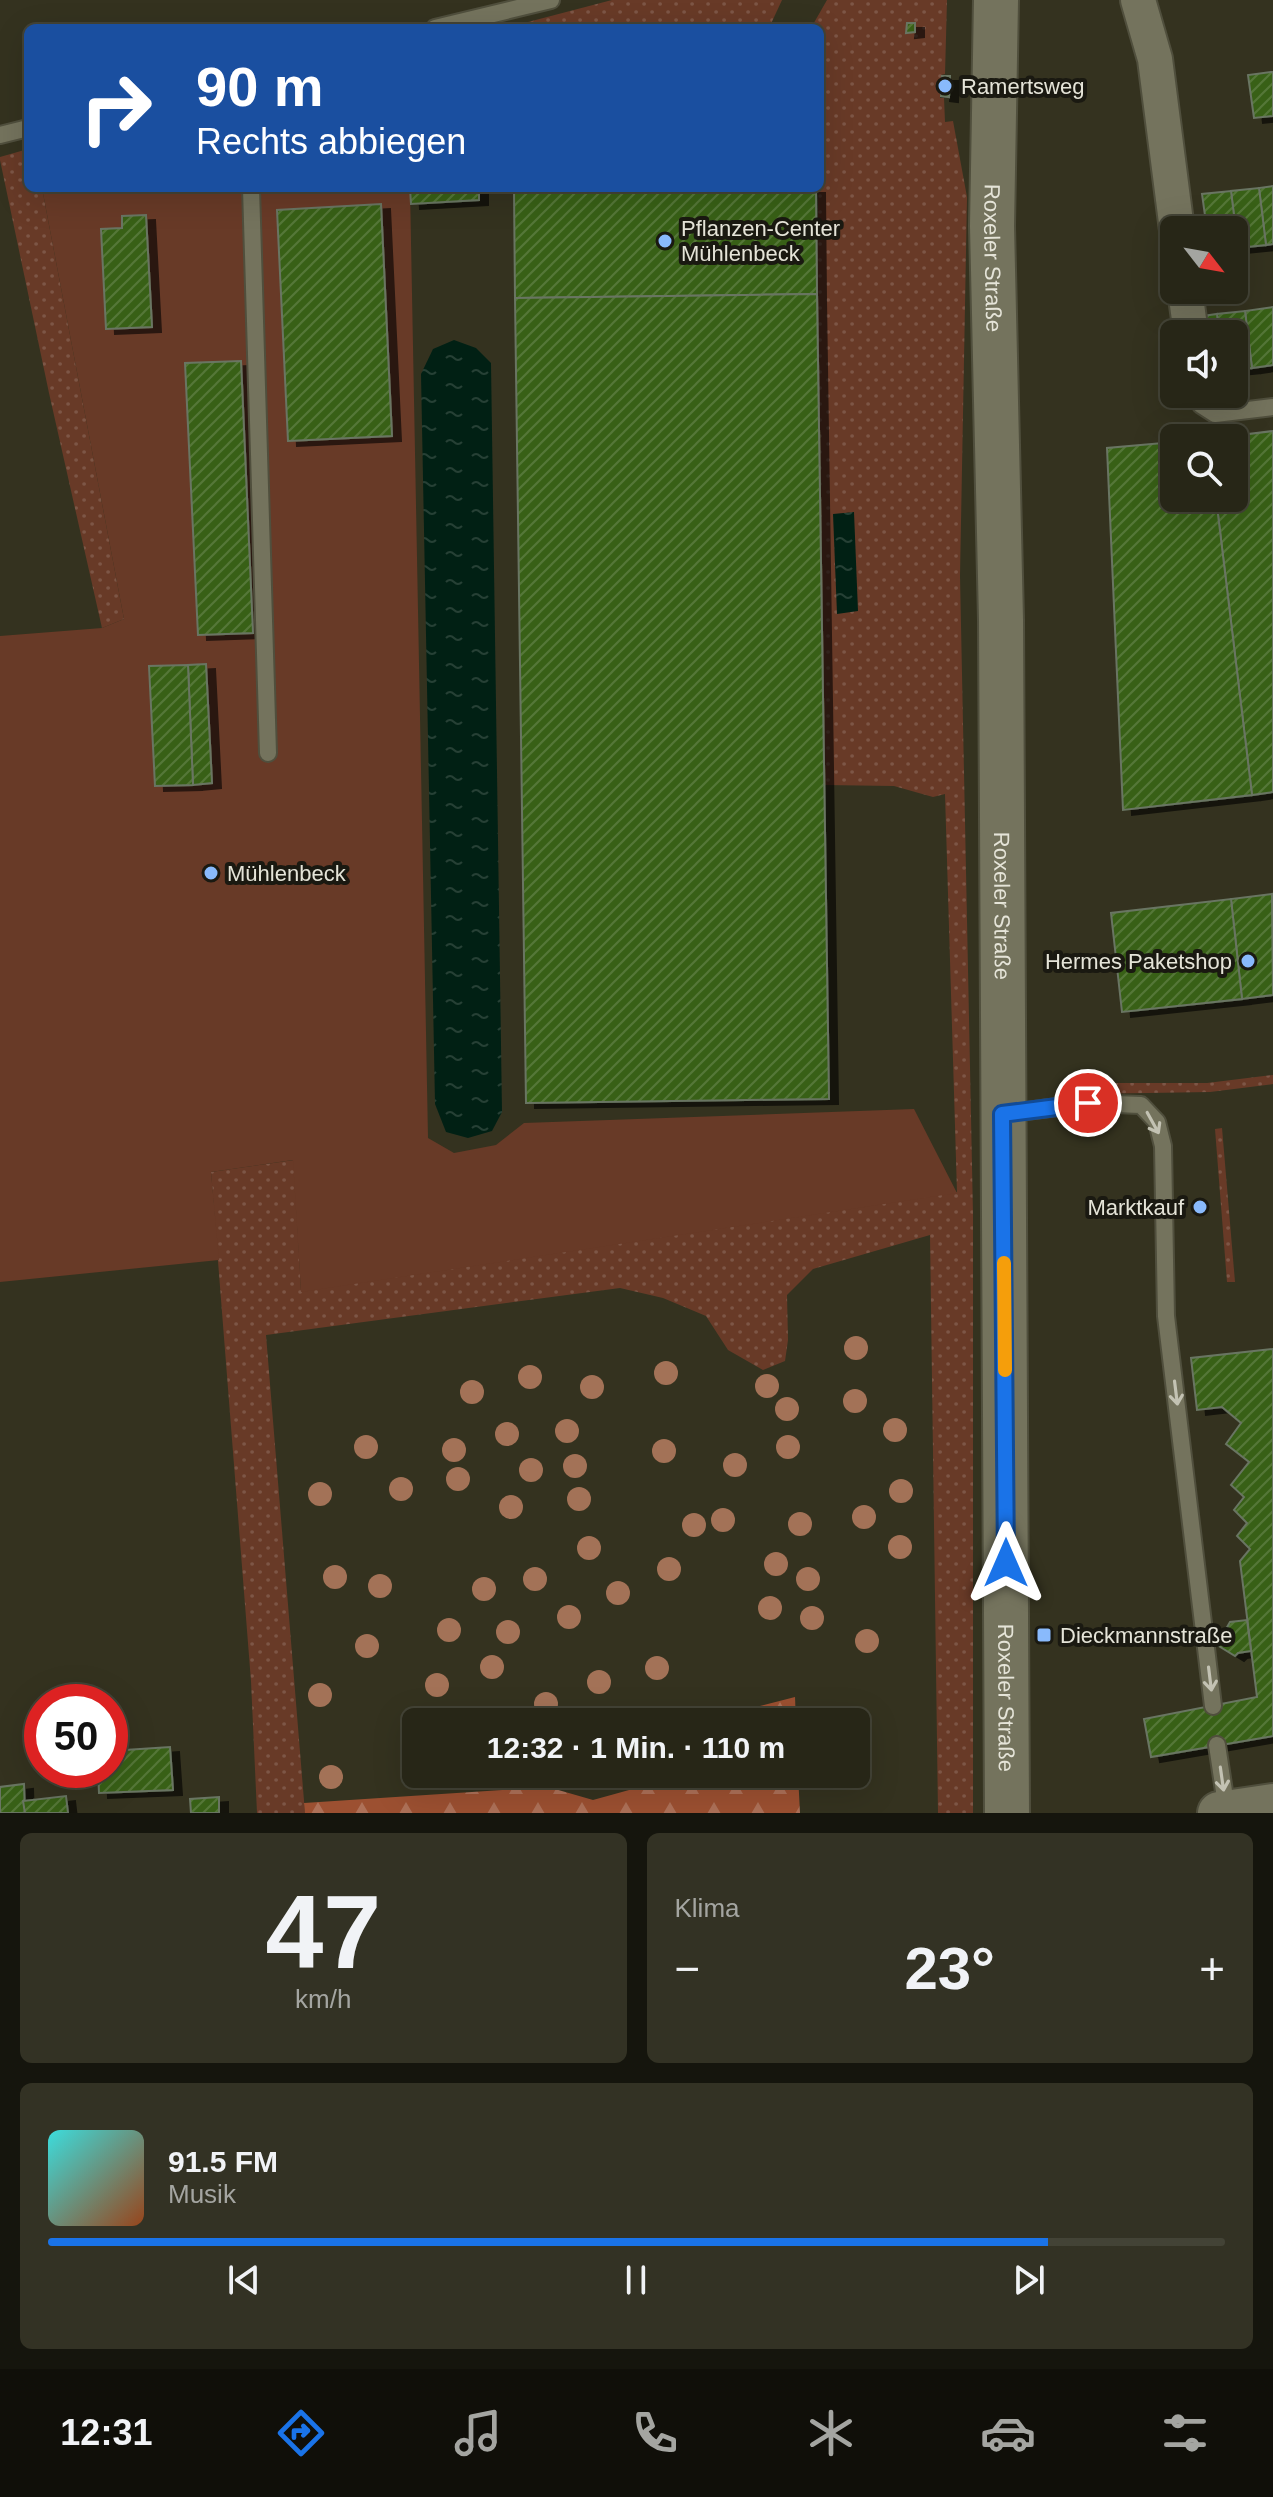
<!DOCTYPE html>
<html lang="de">
<meta charset="utf-8">
<style>
:root{--surface:#272617;--page:#333224;--text:#f1f3f6;--muted:#a4a5a1;--line:#434336;--accent:#1a73e8}
body{margin:0;font-family:Arial,sans-serif;background:var(--page);color:var(--text);height:100vh;display:flex;flex-direction:column;font-size:30px;white-space:nowrap}
*{box-sizing:border-box;margin:0}
p{font-size:26px;color:var(--muted)}
.icon{flex:none;width:44px;height:44px;fill:none;stroke:currentColor;stroke-width:2;stroke-linecap:round;stroke-linejoin:round}
.map{position:relative;height:1813px;overflow:hidden}
.details{display:flex;flex-direction:column;gap:20px;padding:20px;background:#15150d;flex:1}
.details>*{flex:none}
.hud{position:absolute;left:24px;top:24px;width:800px;height:168px;border-radius:12px;box-shadow:0 8px 32px #0002,0 0 0 2px var(--line);background:#1a4fa0;color:#fff;overflow:hidden}
.needle{width:52px;rotate:121deg}
.tools{position:absolute;left:1160px;top:216px;display:grid;gap:16px}
.tools a{display:grid;place-items:center;width:88px;height:88px;border-radius:12px;background:var(--surface);box-shadow:0 8px 32px #0002,0 0 0 2px var(--line);font-size:40px}
.speed{position:absolute;left:24px;top:1684px;display:flex;gap:16px;font-size:40px;font-weight:700;text-align:center}
.speed>*{display:grid;place-content:center;width:104px;height:104px;border-radius:50%;background:var(--surface);box-shadow:0 8px 32px #0002,0 0 0 2px var(--line);line-height:1}
.speed .limit{border:12px solid #d22;background:#fff;color:#111}
.pin{position:absolute;display:grid;place-items:center;width:68px;height:68px;color:#fff;margin:-34px;border:4px solid #fff;border-radius:50%;box-shadow:0 2px 8px #0007}
.me{position:absolute;width:88px;margin:-44px;rotate:0deg;stroke-linejoin:round;filter:drop-shadow(0 0 6px #0008)}
.turn{display:flex;align-items:center;gap:28px;height:168px;padding:0 40px;font-size:36px}
.turn .icon{width:104px;height:104px;stroke-width:2.5}
.turn b{display:block;font-size:56px;line-height:68px}
.big{font-size:60px;font-weight:800;line-height:1.1}
.details .card{flex:1;display:flex;flex-direction:column;justify-content:center;gap:12px;min-width:0;padding:0 28px;border-radius:12px;background:var(--page)}
.details .dial{align-items:center;gap:0}
.dial b{font-size:104px;line-height:1}
.song{display:flex;align-items:center;gap:24px}
.cover{width:96px;height:96px;border-radius:12px;background:linear-gradient(135deg,hsl(180 70% 55%),hsl(20 70% 35%))}
.played{height:8px;border-radius:4px;background:linear-gradient(90deg,var(--accent) 85%,var(--line) 85%)}
.keys{display:flex;justify-content:space-around;direction:ltr}
.heat{display:flex;justify-content:space-between;align-items:center;font-size:44px;direction:ltr}
.details .tiles{flex:1;display:grid;gap:20px;grid-template-columns:1fr 1fr}
.card:last-child{grid-column:span 2}
.trip{position:absolute;left:402px;top:1708px;width:468px;height:80px;border-radius:12px;background:var(--surface);box-shadow:0 8px 32px #0002,0 0 0 2px var(--line);font-weight:800;line-height:80px;text-align:center}
.tab-bar{display:flex;height:128px;justify-content:space-around;align-items:center;background:#100f09;color:var(--muted)}
.tab-bar .icon{width:56px;height:56px}
.tab-bar .current{color:var(--accent)}
.tab-bar b{font-size:36px;color:var(--text)}
.map>svg:first-child{display:block}
.grass{fill:url(#grass-dots)}
.forest{fill:url(#forest-firs)}
.pitch{fill:#683a27}
.water{fill:url(#water-ripples)}
.building{fill:url(#building-hatch);stroke:#697562;stroke-width:2;filter:url(#shadow)}
.lines{fill:none;stroke-linecap:round;stroke-linejoin:round}
.service-casing{stroke:#504f3d;stroke-width:20}
.minor-casing{stroke:#504f3d;stroke-width:38}
.tertiary-casing{stroke:#504f3d;stroke-width:46}
.secondary-casing{stroke:#504f3d;stroke-width:48}
.service{stroke:#74735d;stroke-width:16}
.minor{stroke:#74735d;stroke-width:34}
.tertiary{stroke:#74735d;stroke-width:42}
.secondary{stroke:#74735d;stroke-width:44}
.tree{fill:#a37257}
.oneway{stroke:#c3c2b3}
.route-casing{stroke:#114b97;stroke-width:20}
.route{stroke:#1a73e8;stroke-width:14}
.slow{stroke:#f59e0b;stroke-width:14}
.poi-dot{fill:#89bafc;stroke:#1a1911;stroke-width:3}
.labels{text-anchor:middle;stroke-width:8;stroke-linejoin:round;paint-order:stroke}
.poi-label{font-size:22px;fill:#e5e4d8;stroke:#1a1911;text-anchor:start}
.street-label{font-size:22px;fill:#e5e4d8;stroke:#1a1911}
</style>
<div class="map">
<svg width="1273" height="1813" viewBox="0 0 1273 1813">
<defs>
<pattern id="grass-dots" width="8" height="8" patternUnits="userSpaceOnUse" patternTransform="scale(2)"><rect width="8" height="8" fill="#683a27"/><path d="M2 2h.1M6 6h.1" fill="none" stroke="#7d5646" stroke-width="1.8" stroke-linecap="round"/></pattern>
<pattern id="forest-firs" width="22" height="20" patternUnits="userSpaceOnUse" patternTransform="scale(2)"><rect width="22" height="20" fill="#9c5031"/><path d="M5 1l3.5 6h-7zM16 11l3.5 6h-7z" fill="#ae7158"/></pattern>
<pattern id="water-ripples" width="26" height="14" patternUnits="userSpaceOnUse" patternTransform="scale(2)"><rect width="26" height="14" fill="#012014"/><path d="M2 4q2-2 4 0t4 0M15 11q2-2 4 0t4 0" fill="none" stroke="#264035"/></pattern>
<pattern id="building-hatch" width="6" height="6" patternUnits="userSpaceOnUse" patternTransform="scale(2)"><rect width="6" height="6" fill="#386017"/><path d="M-1 1l2-2M0 6l6-6M5 7l2-2" fill="none" stroke="#557738"/></pattern>
<filter id="shadow"><feDropShadow dx="9" dy="5" stdDeviation="0" flood-color="#0009"/></filter>
</defs>
<rect width="100%" height="100%" fill="#34321f"/>
<g class="grass">
<polygon points="612,0 782,0 769,28 505,28"/>
<polygon points="827,0 947,0 945,74 941,75 940,98 944,98 945,122 953,121 967,197 960,576 973,1215 973,1813 938,1813 930,1235 813,1269 787,1295 788,1340 785,1361 763,1370 728,1350 706,1316 663,1298 620,1288 266,1335 305,1813 257,1813 251,1681 211,1172 294,1160 301,1291 957,1192 945,794 933,797 894,786 825,785 817,294 820,28 811,28"/>
<polygon points="28,149 28,188 42,188 124,619 102,628 49,393 0,160 0,157"/>
<polygon points="1273,1075 1273,1084 1210,1092 1085,1094 1085,1083 1207,1083"/>
<polygon points="1222,1128 1235,1282 1227,1282 1215,1129"/>
</g>
<g class="forest">
<polygon points="795,1697 796,1722 734,1722 740,1711"/>
<polygon points="687,1774 798,1774 800,1813 305,1813 304,1803 548,1787 593,1800"/>
</g>
<polygon class="pitch" points="42,188 410,188 428,1138 454,1153 496,1145 524,1123 914,1109 957,1193 301,1292 293,1160 211,1172 219,1260 0,1282 0,636 102,628 124,619"/>
<g class="water">
<polygon points="454,340 476,348 491,363 502,1112 492,1131 468,1138 446,1132 435,1104 421,374 433,349"/>
<polygon points="854,512 858,611 837,614 833,514"/>
</g>
<g class="building">
<polygon points="907,23 915,23 915,32 906,33"/>
<polygon points="1271,72 1273,72 1273,116 1254,118 1248,75"/>
<polygon points="942,76 950,76 949,97 941,96"/>
<polygon points="1273,186 1273,244 1266,245 1259,188"/>
<polygon points="410,188 479,188 479,200 411,204"/>
<polygon points="514,188 816,188 817,294 515,298"/>
<polygon points="1259,188 1266,245 1238,248 1231,191"/>
<polygon points="1231,191 1238,248 1234,249 1234,230 1207,230 1202,194"/>
<polygon points="381,204 392,436 288,441 277,210"/>
<polygon points="146,215 152,327 106,329 101,229 122,228 122,216"/>
<polygon points="817,294 829,1099 526,1103 515,298"/>
<polygon points="1273,307 1273,365 1252,368 1245,311"/>
<polygon points="1245,311 1252,368 1234,370 1234,334 1219,334 1217,314"/>
<polygon points="1217,314 1219,334 1204,334 1202,316"/>
<polygon points="241,361 253,633 198,635 185,363"/>
<polygon points="1273,431 1273,792 1252,795 1216,498 1234,498 1234,438 1216,438"/>
<polygon points="1174,442 1174,498 1216,498 1252,795 1123,810 1107,448"/>
<polygon points="206,664 212,783 193,785 188,665"/>
<polygon points="188,665 193,785 155,786 149,666"/>
<polygon points="1272,894 1273,995 1242,999 1231,899"/>
<polygon points="1231,899 1242,999 1122,1012 1111,913"/>
<polygon points="1273,1349 1273,1736 1151,1757 1144,1719 1257,1697 1240,1561 1250,1549 1237,1536 1247,1523 1234,1510 1244,1497 1231,1485 1249,1462 1226,1444 1241,1423 1222,1407 1197,1410 1191,1358"/>
<polygon points="1247,1620 1251,1651 1238,1653 1235,1656 1217,1645 1230,1622"/>
<polygon points="170,1747 173,1790 99,1793 98,1770 110,1770 110,1751"/>
<polygon points="24,1784 25,1813 0,1813 0,1787"/>
<polygon points="66,1796 68,1813 25,1813 23,1801"/>
<polygon points="219,1797 219,1813 191,1813 190,1799"/>
</g>
<g class="lines">
<g class="service-casing">
<g id="service">
<polyline points="435,28 551,0"/>
<polyline points="0,135 28,128"/>
<polyline points="251,188 268,753"/>
<polyline points="1198,394 1201,405 1215,414 1273,407"/>
<polyline points="1004,1114 1088,1103 1141,1105 1157,1122 1163,1146 1166,1316 1213,1706"/>
<polyline points="1217,1745 1227,1811"/>
</g>
</g>
<g class="minor-casing">
<g id="minor">
<polyline points="1138,0 1155,59 1177,230"/>
<polyline points="1185,290 1191,334"/>
</g>
</g>
<g class="tertiary-casing">
<polyline id="tertiary" points="1219,1813 1273,1805"/>
</g>
<g class="secondary-casing">
<g id="secondary">
<path id="s1" d="M996 0 992 226 1001 620 1007 1813"/>
</g>
</g>
<use href="#service" class="service"/>
<use href="#minor" class="minor"/>
<use href="#tertiary" class="tertiary"/>
<use href="#secondary" class="secondary"/>
</g>
<g class="tree">
<circle cx="856" cy="1348" r="12"/>
<circle cx="666" cy="1373" r="12"/>
<circle cx="530" cy="1377" r="12"/>
<circle cx="767" cy="1386" r="12"/>
<circle cx="592" cy="1387" r="12"/>
<circle cx="472" cy="1392" r="12"/>
<circle cx="855" cy="1401" r="12"/>
<circle cx="787" cy="1409" r="12"/>
<circle cx="895" cy="1430" r="12"/>
<circle cx="567" cy="1431" r="12"/>
<circle cx="507" cy="1434" r="12"/>
<circle cx="366" cy="1447" r="12"/>
<circle cx="788" cy="1447" r="12"/>
<circle cx="454" cy="1450" r="12"/>
<circle cx="664" cy="1451" r="12"/>
<circle cx="735" cy="1465" r="12"/>
<circle cx="575" cy="1466" r="12"/>
<circle cx="531" cy="1470" r="12"/>
<circle cx="458" cy="1479" r="12"/>
<circle cx="401" cy="1489" r="12"/>
<circle cx="901" cy="1491" r="12"/>
<circle cx="320" cy="1494" r="12"/>
<circle cx="579" cy="1499" r="12"/>
<circle cx="511" cy="1507" r="12"/>
<circle cx="864" cy="1517" r="12"/>
<circle cx="723" cy="1520" r="12"/>
<circle cx="800" cy="1524" r="12"/>
<circle cx="694" cy="1525" r="12"/>
<circle cx="900" cy="1547" r="12"/>
<circle cx="589" cy="1548" r="12"/>
<circle cx="776" cy="1564" r="12"/>
<circle cx="669" cy="1569" r="12"/>
<circle cx="335" cy="1577" r="12"/>
<circle cx="535" cy="1579" r="12"/>
<circle cx="808" cy="1579" r="12"/>
<circle cx="380" cy="1586" r="12"/>
<circle cx="484" cy="1589" r="12"/>
<circle cx="618" cy="1593" r="12"/>
<circle cx="770" cy="1608" r="12"/>
<circle cx="569" cy="1617" r="12"/>
<circle cx="812" cy="1618" r="12"/>
<circle cx="449" cy="1630" r="12"/>
<circle cx="508" cy="1632" r="12"/>
<circle cx="867" cy="1641" r="12"/>
<circle cx="367" cy="1646" r="12"/>
<circle cx="492" cy="1667" r="12"/>
<circle cx="657" cy="1668" r="12"/>
<circle cx="599" cy="1682" r="12"/>
<circle cx="437" cy="1685" r="12"/>
<circle cx="320" cy="1695" r="12"/>
<circle cx="546" cy="1704" r="12"/>
<circle cx="331" cy="1777" r="12"/>
</g>
<defs><path id="oneway-shaft" d="M-6 0H5M1.5-3L5.5 0L1.5 3" fill="none" stroke-width="1.6" stroke-linecap="round" stroke-linejoin="round" transform="scale(2)"/></defs>
<g class="oneway">
<use href="#oneway-shaft" transform="translate(1153 1123) rotate(61)"/>
<use href="#oneway-shaft" transform="translate(1176 1393) rotate(83)"/>
<use href="#oneway-shaft" transform="translate(1210 1679) rotate(83)"/>
<use href="#oneway-shaft" transform="translate(1222 1779) rotate(82)"/>
</g>
<g class="lines">
<g class="route-casing">
<polyline id="route" points="1006,1563 1002,1114 1088,1103"/>
</g>
<use href="#route" class="route"/>
<polyline class="slow" points="1004,1263 1005,1370"/>
</g>
<g class="poi-dot">
<circle cx="945" cy="86" r="8"/>
<circle cx="665" cy="241" r="8"/>
<circle cx="211" cy="873" r="8"/>
<circle cx="1248" cy="961" r="8"/>
<circle cx="1200" cy="1207" r="8"/>
<rect x="1036" y="1627" width="16" height="16" rx="4"/>
</g>
<g class="labels">
<g class="poi-label">
<text x="961" y="94">Ramertsweg</text>
<text x="681" y="236">Pflanzen-Center<tspan x="681" dy="25">Mühlenbeck</tspan></text>
<text x="227" y="881">Mühlenbeck</text>
<text x="1232" y="969" text-anchor="end">Hermes Paketshop</text>
<text x="1184" y="1215" text-anchor="end">Marktkauf</text>
<text x="1060" y="1643">Dieckmannstraße</text>
</g>
<g class="street-label">
<text dy="8" stroke="none"><textPath href="#s1" startOffset="258">Roxeler Straße</textPath></text>
<text dy="8" stroke="none"><textPath href="#s1" startOffset="906">Roxeler Straße</textPath></text>
<text dy="8" stroke="none"><textPath href="#s1" startOffset="1698">Roxeler Straße</textPath></text>
</g>
</g>
</svg>
<div class="tools">
<a><svg class="needle" viewBox="-14 -14 28 28"><path d="M0-13l5 13h-10z" fill="#e53935"/><path d="M0 13l5-13h-10z" fill="#a4a5a1"/></svg></a>
<a><svg class="icon" aria-label="sound" viewBox="0 0 24 24"><path d="M4 9h4l5-4v14l-5-4H4zM17 9q2 3 0 6"/></svg></a>
<a><svg class="icon" aria-label="search" viewBox="0 0 24 24"><circle cx="10" cy="10" r="6"/><path d="M15 15l6 6"/></svg></a>
</div>
<div class="speed"><div class="limit">50</div></div>
<div class="pin" style="left:1088px;top:1103px;background:#d93025"><svg class="icon" aria-label="arrive" viewBox="0 0 24 24"><path d="M6 21V4h12l-3 4 3 4H6"/></svg></div>
<svg class="me" style="left:1006px;top:1563px" viewBox="-20 -20 40 40"><path d="M0-17L14 15 0 8-14 15z" fill="#1a73e8" stroke="#fff" stroke-width="4"/></svg>
<div class="trip">12:32 · 1 Min. · 110 m</div>
<div class="hud">
<div class="turn"><svg class="icon" aria-label="right" viewBox="0 0 24 24"><path d="M7 20v-9h11M14 6l5 5-5 5"/></svg><div><b>90 m</b>Rechts abbiegen</div></div>
</div>
</div>
<section class="details">
<div class="tiles">
<div class="card dial"><b>47</b><p>km/h</p></div>
<div class="card"><p>Klima</p>
<div class="heat"><a>−</a><b class="big">23°</b><a>+</a></div>
</div>
<div class="card">
<div class="song"><i class="cover"></i><div><b>91.5 FM</b><p>Musik</p></div></div>
<div class="played"></div>
<div class="keys"><svg class="icon" aria-label="previous" viewBox="0 0 24 24"><path d="M18 5L8 12l10 7zM5 5v14"/></svg><svg class="icon" aria-label="pause" viewBox="0 0 24 24"><path d="M8 5v14M16 5v14"/></svg><svg class="icon" aria-label="next" viewBox="0 0 24 24"><path d="M6 5l10 7-10 7zM19 5v14"/></svg></div>
</div>
</div>
</section>
<nav class="tab-bar">
<b>12:31</b>
<svg class="icon current" aria-label="directions" viewBox="0 0 24 24"><path d="M12 3l9 9-9 9-9-9zM9 14v-3h6M13 9l2 2-2 2"/></svg>
<svg class="icon" aria-label="music" viewBox="0 0 24 24"><path d="M9 18V5l10-2v13"/><circle cx="6" cy="18" r="3"/><circle cx="16" cy="16" r="3"/></svg>
<svg class="icon" aria-label="phone" viewBox="0 0 24 24"><path d="M5 4h4l2 5-3 2q2 4 5 5l2-3 5 2v4C11 20 4 13 5 4z"/></svg>
<svg class="icon" aria-label="climate" viewBox="0 0 24 24"><path d="M12 3v18M4 7l16 10M4 17L20 7"/></svg>
<svg class="icon" aria-label="car" viewBox="0 0 24 24"><path d="M5 17H2v-5l4-1 3-4h7l3 4 3 1v5h-3M9 17h6M6 11h13"/><circle cx="7" cy="17" r="2"/><circle cx="17" cy="17" r="2"/></svg>
<svg class="icon" aria-label="filters" viewBox="0 0 24 24"><path d="M4 7h16M4 17h16"/><circle cx="9" cy="7" r="2"/><circle cx="15" cy="17" r="2"/></svg>
</nav>
